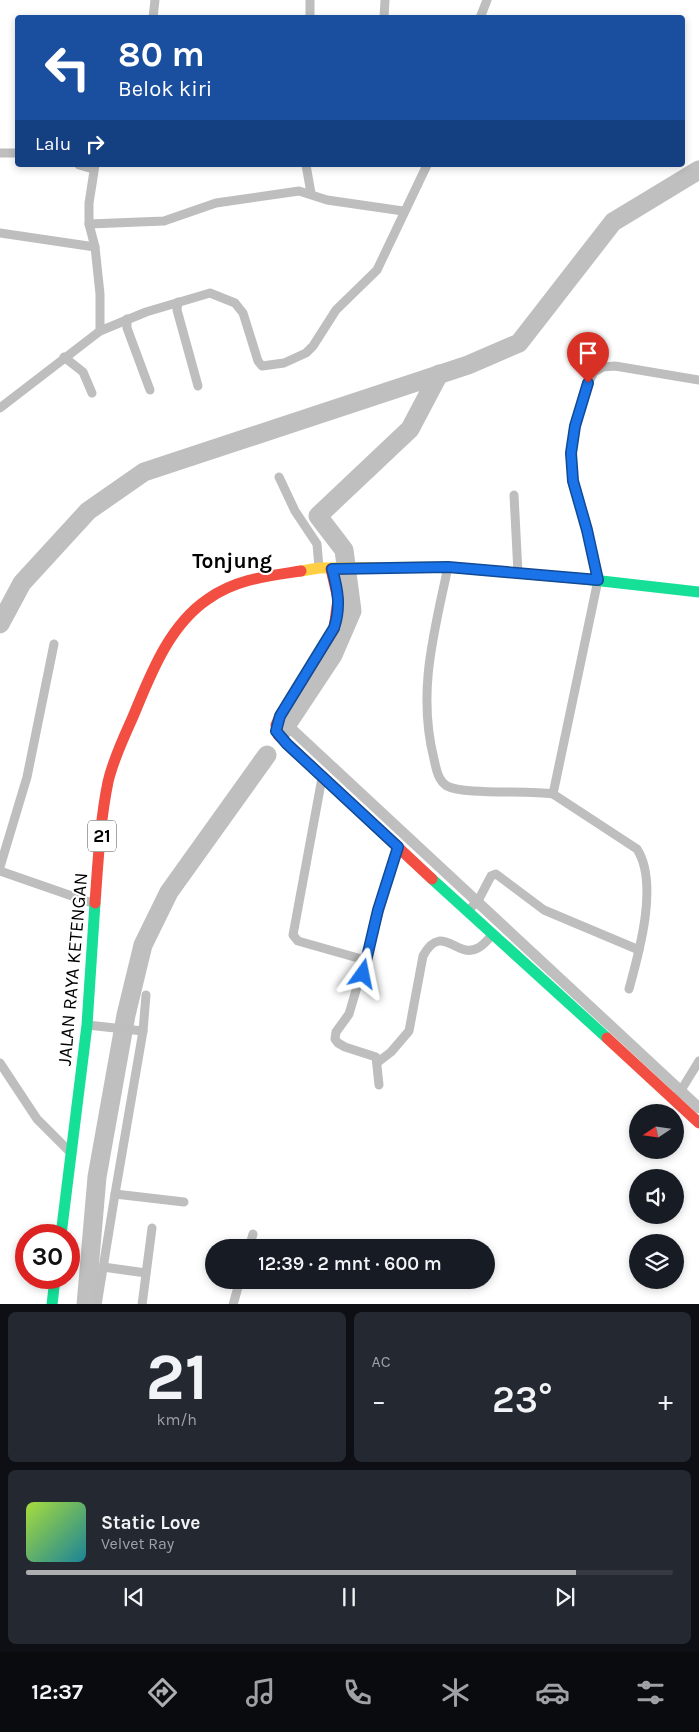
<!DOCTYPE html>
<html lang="id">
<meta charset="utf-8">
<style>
:root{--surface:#171b24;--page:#242831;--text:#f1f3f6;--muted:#9ea1a6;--line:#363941;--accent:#adaeaf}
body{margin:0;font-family:Karla,sans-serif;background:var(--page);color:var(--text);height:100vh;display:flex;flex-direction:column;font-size:19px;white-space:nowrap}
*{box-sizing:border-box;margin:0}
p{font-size:16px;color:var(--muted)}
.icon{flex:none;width:28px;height:28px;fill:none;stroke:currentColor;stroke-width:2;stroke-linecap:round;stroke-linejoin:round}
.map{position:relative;height:1304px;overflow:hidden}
.side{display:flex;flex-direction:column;gap:8px;padding:8px;background:#0d0f14;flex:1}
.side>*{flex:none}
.top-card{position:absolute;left:15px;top:15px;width:670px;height:152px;border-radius:5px;box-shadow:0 2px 8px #0003;background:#1a4fa0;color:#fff;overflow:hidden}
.needle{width:32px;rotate:257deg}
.fabs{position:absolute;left:629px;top:1104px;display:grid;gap:10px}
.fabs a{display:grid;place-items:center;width:55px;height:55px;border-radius:50%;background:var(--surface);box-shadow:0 2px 8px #0003;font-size:25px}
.speed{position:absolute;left:15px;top:1224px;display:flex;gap:10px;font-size:25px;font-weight:700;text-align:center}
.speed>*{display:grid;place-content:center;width:65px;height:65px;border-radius:50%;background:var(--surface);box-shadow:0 2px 8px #0003;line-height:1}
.speed .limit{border:8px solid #d22;background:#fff;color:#111}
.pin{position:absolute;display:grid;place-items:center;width:42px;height:42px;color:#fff;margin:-51px -21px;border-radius:50% 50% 50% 0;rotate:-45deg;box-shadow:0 0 5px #0007}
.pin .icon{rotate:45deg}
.me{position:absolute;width:55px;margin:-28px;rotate:12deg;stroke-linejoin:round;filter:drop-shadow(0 0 4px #0008)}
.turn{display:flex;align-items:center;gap:18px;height:105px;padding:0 20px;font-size:22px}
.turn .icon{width:65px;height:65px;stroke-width:2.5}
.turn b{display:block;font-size:35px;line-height:42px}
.then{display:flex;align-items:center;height:48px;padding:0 20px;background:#0003;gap:10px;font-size:19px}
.big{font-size:38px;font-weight:600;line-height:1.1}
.side .tile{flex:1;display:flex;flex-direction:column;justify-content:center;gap:8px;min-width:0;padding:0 18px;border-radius:8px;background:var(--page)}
.side .dial{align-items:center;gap:0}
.dial b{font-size:65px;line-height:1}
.song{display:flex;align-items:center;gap:15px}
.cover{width:60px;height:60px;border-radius:8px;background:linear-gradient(135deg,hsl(80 70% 55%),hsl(190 70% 35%))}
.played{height:5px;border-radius:2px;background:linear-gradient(90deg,var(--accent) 85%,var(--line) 85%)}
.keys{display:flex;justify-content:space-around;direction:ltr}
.heat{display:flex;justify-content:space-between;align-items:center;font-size:28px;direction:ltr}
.side .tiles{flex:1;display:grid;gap:8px;grid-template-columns:1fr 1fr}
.tile:last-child{grid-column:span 2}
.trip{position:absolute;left:205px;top:1239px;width:290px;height:50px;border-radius:25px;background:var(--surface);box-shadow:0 2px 8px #0003;font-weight:600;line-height:50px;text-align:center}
.menu{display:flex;height:80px;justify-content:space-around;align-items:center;background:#090b0e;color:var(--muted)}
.menu .icon{width:35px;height:35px}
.menu .selected{color:var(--accent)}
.menu b{font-size:22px;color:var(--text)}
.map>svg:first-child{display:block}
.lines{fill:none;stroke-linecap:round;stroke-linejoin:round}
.canal{stroke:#bfbfbf;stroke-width:11}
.river{stroke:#bfbfbf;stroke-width:19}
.street{stroke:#bebebe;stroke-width:9}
.fast{stroke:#16e098;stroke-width:11}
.slow{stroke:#ffcf43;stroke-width:11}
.jam{stroke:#f24e42;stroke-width:11}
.route-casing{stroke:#114b97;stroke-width:12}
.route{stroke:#1a73e8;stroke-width:9}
.labels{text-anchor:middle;stroke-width:4;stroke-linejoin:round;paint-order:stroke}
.shield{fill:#fff;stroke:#4c4c4c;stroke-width:1}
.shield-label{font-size:18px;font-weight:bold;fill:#000}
.street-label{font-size:19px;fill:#000;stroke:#fff}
.quarter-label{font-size:21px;font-weight:bold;fill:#000;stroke:#fff}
</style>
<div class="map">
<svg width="699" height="1305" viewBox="0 0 699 1305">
<rect width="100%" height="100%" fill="#fff"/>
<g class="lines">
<polyline class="canal" points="286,724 699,1108"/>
<g class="river">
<polyline points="0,624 22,583 88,511 144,472 468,365 519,343 613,222 699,170"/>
<polyline points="284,729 333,655 352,611 344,550 318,516 410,429 439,374"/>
<polyline points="86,1305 97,1177 126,1015 143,945 169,892 267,755"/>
</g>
<g class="street">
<polyline points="153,18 155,0"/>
<polyline points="310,18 310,0"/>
<polyline points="384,18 385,0"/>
<polyline points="480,18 487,0"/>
<polyline points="0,153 18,153"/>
<polyline points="79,165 93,169"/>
<polyline points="95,165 89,203 89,224 95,247 100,294 100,331"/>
<polyline points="306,165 311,193"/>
<polyline points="89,224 164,221 216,203 299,191 327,200 403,211"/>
<polyline points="0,233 95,247"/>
<polyline points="178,302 177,310 198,386"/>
<polyline points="127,319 127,328 150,390"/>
<polyline points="64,357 83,372 92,393"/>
<polyline points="0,408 100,331 146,312 210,293 235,303 243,313 258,361 262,366 284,363 306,353 313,346 336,310 377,270 427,165"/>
<polyline points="279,477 295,511 317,544 319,568"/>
<polyline points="514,495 518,573"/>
<path d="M448 567C434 633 417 692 434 759 436 768 438 781 447 786 464 795 528 790 553 794L637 849C659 883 639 953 629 989"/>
<polyline points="322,778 293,935 298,941 365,960 349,1014 336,1032 335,1039 338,1043 345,1047 376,1057 379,1085"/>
<polyline points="553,794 598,580 587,530 573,481 571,453 575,426 588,383 594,372 603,367 615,366 699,380"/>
<polyline points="0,867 27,777 54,644"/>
<polyline points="0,871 95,904"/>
<polyline points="468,911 479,899 491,876 496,874 544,910 639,950"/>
<polyline points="365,960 398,847"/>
<polyline points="87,1025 143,1031"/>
<path d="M378 1062 391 1052 409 1031 423 956C442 921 457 960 478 948 484 945 489 938 493 934"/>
<polyline points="0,1063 37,1119 70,1152"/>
<polyline points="675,1100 699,1061"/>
<polyline points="115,1194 143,1031 146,995"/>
<polyline points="249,1248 253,1234"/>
<polyline points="103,1267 146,1273"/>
<polyline points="97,1305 115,1194 184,1202"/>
<polyline points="142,1305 152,1228"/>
<polyline points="233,1305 240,1280"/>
</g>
<g class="fast">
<polyline points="584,579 699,592"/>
<polyline points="432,879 607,1038"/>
<polyline points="61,1235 87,1025 95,903"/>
<polyline points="52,1305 55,1278"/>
</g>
<polyline class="slow" points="301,571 319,568 448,567 584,579"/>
<g class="jam">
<polyline points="331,569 338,599 334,629 280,716 276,725 278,735 432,879"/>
<path d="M95 903C98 863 100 821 108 782 113 760 123 739 132 719 150 676 168 626 208 599 236 579 268 576 301 571"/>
<polyline points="607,1038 699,1123"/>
</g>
</g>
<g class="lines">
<g class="route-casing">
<path id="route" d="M363 974 378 910 398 847 287 744 276 731 280 716 334 628C341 607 338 590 332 569L448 567 598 580 587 530 573 481 571 453 575 426 588 383"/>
</g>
<use href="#route" class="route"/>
</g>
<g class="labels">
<rect class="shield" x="88" y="820.5" width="28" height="31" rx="4"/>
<g class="shield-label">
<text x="102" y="842">21</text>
</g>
<g class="street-label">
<text transform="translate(72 969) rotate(-85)" y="7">JALAN RAYA KETENGAN</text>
</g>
<g class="quarter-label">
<text x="232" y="568">Tonjung</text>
</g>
</g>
</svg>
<div class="fabs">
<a><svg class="needle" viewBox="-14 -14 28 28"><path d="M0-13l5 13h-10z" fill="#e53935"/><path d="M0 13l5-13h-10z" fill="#9ea1a6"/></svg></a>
<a><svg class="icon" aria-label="sound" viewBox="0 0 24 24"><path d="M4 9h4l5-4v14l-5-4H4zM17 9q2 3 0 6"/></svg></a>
<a><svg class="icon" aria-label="layers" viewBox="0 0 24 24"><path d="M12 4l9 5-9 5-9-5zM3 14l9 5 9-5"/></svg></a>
</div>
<div class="speed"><div class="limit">30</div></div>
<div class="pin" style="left:588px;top:383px;background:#d93025"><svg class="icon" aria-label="arrive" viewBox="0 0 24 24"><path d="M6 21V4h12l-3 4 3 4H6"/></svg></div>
<svg class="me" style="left:363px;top:974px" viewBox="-20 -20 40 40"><path d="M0-17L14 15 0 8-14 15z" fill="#1a73e8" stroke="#fff" stroke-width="4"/></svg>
<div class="trip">12:39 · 2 mnt · 600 m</div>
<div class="top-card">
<div class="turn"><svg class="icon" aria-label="left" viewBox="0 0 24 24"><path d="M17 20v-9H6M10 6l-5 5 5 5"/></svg><div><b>80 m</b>Belok kiri</div></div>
<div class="then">Lalu<svg class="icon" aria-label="right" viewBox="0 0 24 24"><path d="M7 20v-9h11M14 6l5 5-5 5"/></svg></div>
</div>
</div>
<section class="side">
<div class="tiles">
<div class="tile dial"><b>21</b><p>km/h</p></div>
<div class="tile"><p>AC</p>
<div class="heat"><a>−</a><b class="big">23°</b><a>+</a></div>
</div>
<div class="tile">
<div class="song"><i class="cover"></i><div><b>Static Love</b><p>Velvet Ray</p></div></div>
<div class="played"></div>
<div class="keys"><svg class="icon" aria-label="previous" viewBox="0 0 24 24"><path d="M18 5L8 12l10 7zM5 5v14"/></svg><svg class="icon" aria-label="pause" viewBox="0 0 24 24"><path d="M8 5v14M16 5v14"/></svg><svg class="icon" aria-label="next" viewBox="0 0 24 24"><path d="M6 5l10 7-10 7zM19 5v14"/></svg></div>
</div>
</div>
</section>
<nav class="menu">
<b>12:37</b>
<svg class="icon selected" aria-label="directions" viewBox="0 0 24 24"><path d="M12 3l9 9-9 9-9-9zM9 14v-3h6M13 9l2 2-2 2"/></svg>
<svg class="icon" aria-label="music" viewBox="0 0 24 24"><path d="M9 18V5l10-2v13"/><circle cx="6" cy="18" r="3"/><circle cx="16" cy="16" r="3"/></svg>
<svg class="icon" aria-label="phone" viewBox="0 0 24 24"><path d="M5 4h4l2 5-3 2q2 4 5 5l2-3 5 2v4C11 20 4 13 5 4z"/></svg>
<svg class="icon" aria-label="climate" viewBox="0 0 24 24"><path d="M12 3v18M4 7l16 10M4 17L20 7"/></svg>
<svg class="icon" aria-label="car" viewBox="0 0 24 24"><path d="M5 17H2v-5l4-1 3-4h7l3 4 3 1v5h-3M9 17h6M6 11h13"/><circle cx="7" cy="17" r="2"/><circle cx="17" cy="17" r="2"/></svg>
<svg class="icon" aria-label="filters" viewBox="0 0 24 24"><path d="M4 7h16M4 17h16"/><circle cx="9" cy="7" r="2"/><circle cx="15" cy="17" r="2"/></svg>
</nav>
